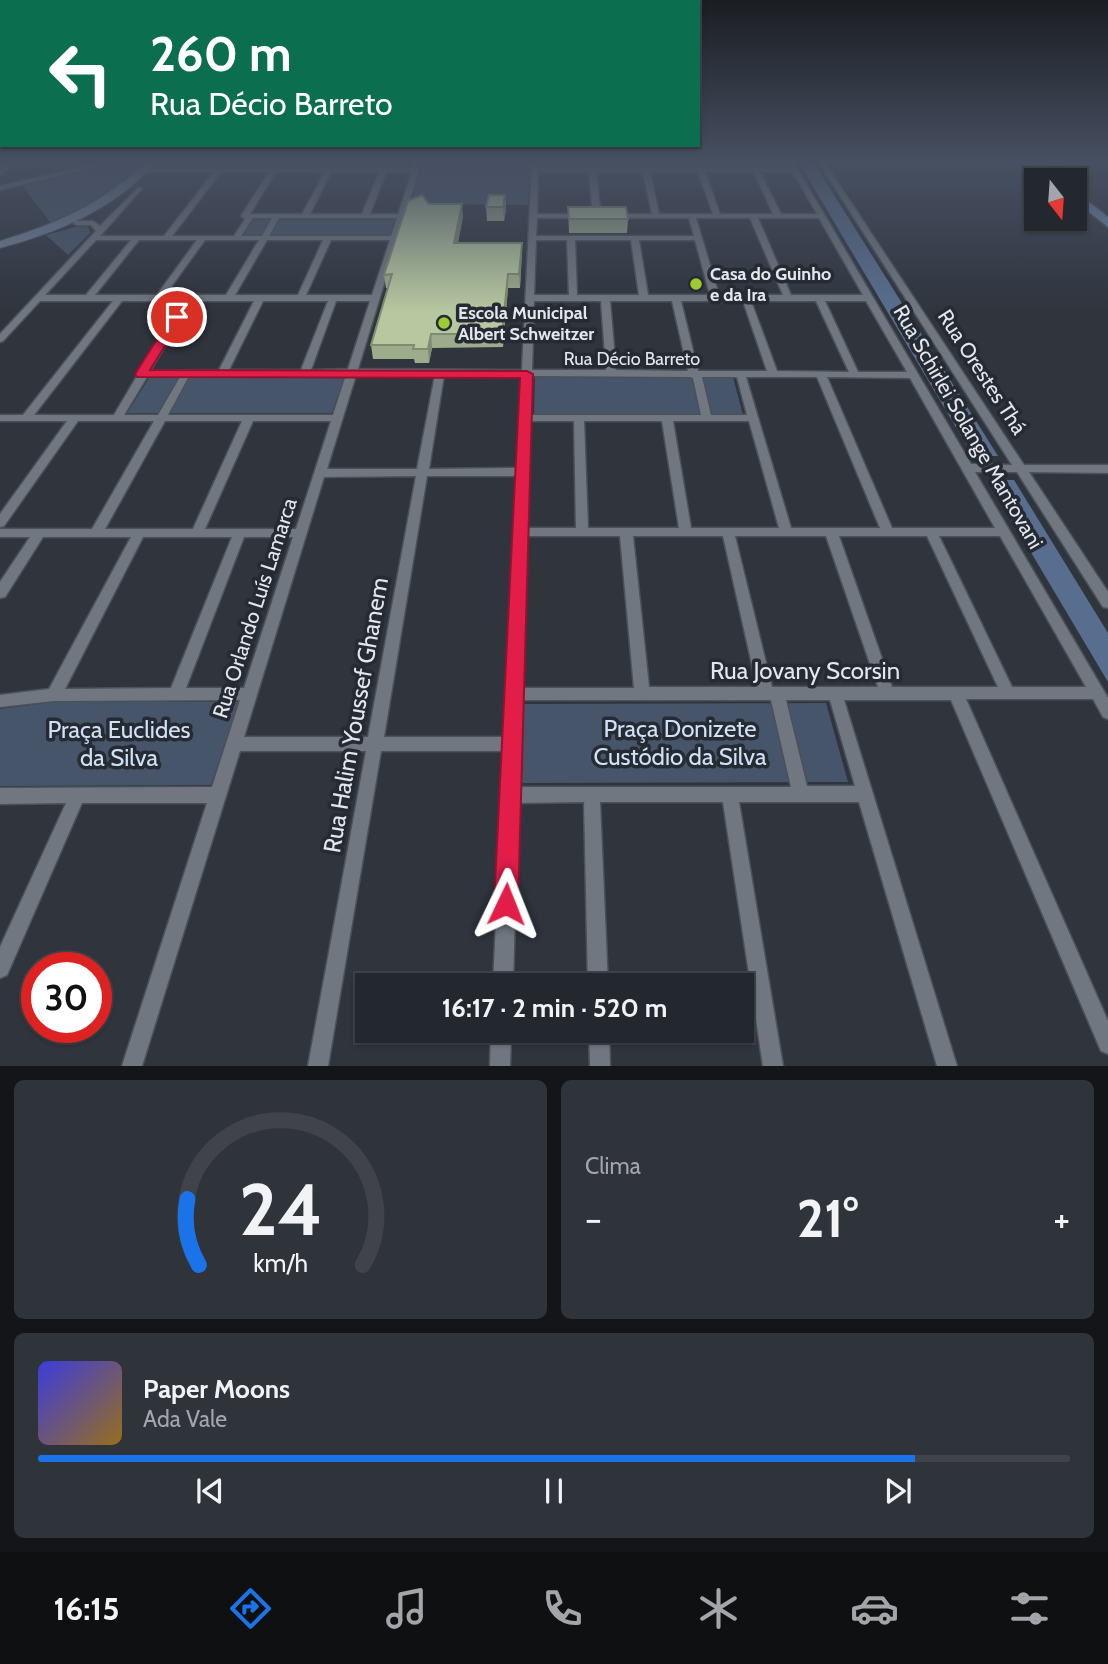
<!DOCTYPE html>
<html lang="pt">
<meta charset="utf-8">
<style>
:root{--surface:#23272e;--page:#2f333a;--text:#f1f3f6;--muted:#a3a5aa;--line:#40444a;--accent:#1a73e8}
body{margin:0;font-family:Cabin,sans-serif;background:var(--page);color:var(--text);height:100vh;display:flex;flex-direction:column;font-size:26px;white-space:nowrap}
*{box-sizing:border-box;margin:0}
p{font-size:23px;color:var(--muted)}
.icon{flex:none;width:38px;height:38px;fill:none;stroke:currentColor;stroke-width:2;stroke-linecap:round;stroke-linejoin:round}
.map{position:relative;height:1066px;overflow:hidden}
.panel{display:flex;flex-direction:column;gap:14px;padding:14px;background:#131519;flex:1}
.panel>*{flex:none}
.guide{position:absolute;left:0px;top:0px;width:700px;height:147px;box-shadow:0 2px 5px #0004,0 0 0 2px var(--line);background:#0b6e4f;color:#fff;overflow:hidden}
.needle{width:46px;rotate:163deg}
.buttons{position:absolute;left:1024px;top:168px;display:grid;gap:14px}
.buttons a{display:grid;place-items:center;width:63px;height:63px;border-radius:0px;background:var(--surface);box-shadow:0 2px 5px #0004,0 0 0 2px var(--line);font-size:35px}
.speed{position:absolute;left:21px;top:952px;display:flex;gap:14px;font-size:35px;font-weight:700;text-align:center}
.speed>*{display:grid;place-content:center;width:91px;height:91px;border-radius:50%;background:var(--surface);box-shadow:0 2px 5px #0004,0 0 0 2px var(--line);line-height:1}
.speed .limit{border:10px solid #d22;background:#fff;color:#111}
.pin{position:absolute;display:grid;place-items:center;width:60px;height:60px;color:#fff;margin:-30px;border:4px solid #fff;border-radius:50%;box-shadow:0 2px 7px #0007}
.me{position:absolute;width:77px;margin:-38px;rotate:2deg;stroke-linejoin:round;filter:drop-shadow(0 0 5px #0008)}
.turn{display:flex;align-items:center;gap:24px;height:147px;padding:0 35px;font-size:32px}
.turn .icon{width:91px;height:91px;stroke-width:2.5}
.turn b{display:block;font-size:49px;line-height:60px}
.big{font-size:52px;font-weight:700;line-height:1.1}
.panel .tile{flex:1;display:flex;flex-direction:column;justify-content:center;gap:10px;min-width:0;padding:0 24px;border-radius:10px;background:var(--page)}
.panel .dial{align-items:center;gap:0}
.dial svg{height:182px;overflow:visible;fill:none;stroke:var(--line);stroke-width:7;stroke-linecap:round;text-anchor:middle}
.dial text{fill:var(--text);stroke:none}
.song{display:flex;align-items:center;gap:21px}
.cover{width:84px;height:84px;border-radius:10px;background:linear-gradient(135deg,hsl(240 70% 55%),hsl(40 70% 35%))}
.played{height:7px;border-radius:4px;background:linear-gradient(90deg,var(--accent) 85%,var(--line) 85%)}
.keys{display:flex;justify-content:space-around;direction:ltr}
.heat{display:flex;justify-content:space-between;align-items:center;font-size:38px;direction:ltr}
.panel .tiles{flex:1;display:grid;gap:14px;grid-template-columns:1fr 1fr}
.tile:last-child{grid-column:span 2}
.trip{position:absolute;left:355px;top:973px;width:399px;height:70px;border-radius:0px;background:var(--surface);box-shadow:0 2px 5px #0004,0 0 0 2px var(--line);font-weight:700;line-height:70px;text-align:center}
.tabs{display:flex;height:112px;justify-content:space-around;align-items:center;background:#0e1012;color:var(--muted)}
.tabs .icon{width:49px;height:49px}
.tabs .current{color:var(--accent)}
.tabs b{font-size:32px;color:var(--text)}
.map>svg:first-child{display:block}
.green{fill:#47556a}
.forest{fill:#586e8e}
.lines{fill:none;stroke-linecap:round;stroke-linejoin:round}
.street-casing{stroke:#4c5158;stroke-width:3}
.secondary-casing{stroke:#4c5158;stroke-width:2}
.primary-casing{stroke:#4c5158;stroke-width:3}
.street{fill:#707781;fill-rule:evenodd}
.secondary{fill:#72839c;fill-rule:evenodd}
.primary{fill:#7490b7;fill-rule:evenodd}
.wall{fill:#9dac8a}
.shaded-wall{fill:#808c70}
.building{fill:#b7c8a0;stroke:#808c70;stroke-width:2}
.route{fill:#e11d48;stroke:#92132f;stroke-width:2}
.poi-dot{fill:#9ccb32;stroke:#252a33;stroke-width:2.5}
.labels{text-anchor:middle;stroke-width:7;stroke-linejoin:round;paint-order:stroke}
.far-poi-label{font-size:18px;font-weight:bold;fill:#e3e6ec;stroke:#252a33;text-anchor:start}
.far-street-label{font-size:18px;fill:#e3e6ec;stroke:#252a33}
.street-label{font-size:21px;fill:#e3e6ec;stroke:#252a33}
.near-street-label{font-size:24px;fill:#e3e6ec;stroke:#252a33}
.near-park-label{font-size:24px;fill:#d0e0f6;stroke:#252a33}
</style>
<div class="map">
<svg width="1108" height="1066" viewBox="0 0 1108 1066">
<rect width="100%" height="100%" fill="#2f343d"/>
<g class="green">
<polygon points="119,163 143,163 107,198 52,225 23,186"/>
<polygon points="423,163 530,163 528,205 410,204"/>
<polygon points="253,217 396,217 389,237 241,237"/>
<polygon points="79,226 88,227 90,233 68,255 46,235"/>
<polygon points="535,376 733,377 743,415 534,415"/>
<polygon points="149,378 344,378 332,413 127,413"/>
<polygon points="53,702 239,702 211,785 0,786 0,709"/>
<polygon points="826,703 848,782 522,783 524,704"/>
</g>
<g class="forest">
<polygon points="799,163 814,163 998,456 973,456"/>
<polygon points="988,480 1014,480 1108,633 1108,682"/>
</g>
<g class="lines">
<g class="street-casing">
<g id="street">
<polygon points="8,163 15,163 0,175 0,170"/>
<polygon points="99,163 111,163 0,190 0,186"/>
<path d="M415 163H421L358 369 522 370 532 163H538V168H791L788 163H794L971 464 1012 465 819 163H825L1024 465H1108V473L1029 472 1108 592V608L1103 607 1017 472H975L1108 698V719L1103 717 1093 699H966L1108 1021V1054L1101 1051 951 700H844L957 1066H937L859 802H739L783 1066H763L723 802H600L608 985H588L584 802 518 803 513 985H493L504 751H381L328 1066H308L366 751H240L142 1066H122L207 803H82L7 975 0 978V947L66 803 0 804V788L212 787 240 700 54 701 0 707V695L49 689 131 537H43L5 597 0 598V582L30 537H0V529H92L154 421H78L4 526 0 527V514L67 421H0V415H23L113 301H40L3 341 0 342V334L96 231 91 225H77L73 223 74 221H93L100 226 139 187 142 189 141 190 100 236H164L214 172H144L141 170 142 169 413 168ZM221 172H269L241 216 245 219 234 236H172ZM276 172H325L302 214H250ZM331 172H379L362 214H310ZM386 172H412L398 214H370ZM538 172H589L593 216 597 218 601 216 596 172H643L652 214H611V218H689L694 236H536L537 218H585L589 216 585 214H537ZM650 172H698L713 214H659ZM705 172H754L773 214H720ZM760 172H793L817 214H781ZM253 218H272L262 236H241ZM279 218H397L391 236H269ZM696 218H750L783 295H719ZM758 218H819L863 295H791ZM96 240H131L86 295H45ZM139 240H197L157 295H95ZM205 240H259L226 295H165ZM267 240H323L298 295H235ZM331 240H390L372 295H306ZM536 240H567L569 295H534ZM575 240H631L639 295H577ZM639 240H695L710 295H648ZM122 301H183L140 371 136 374 137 376 114 415H34ZM192 301H254L219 370 150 371ZM263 301H328L301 370H229ZM336 301H370L348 369 311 370ZM534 301H601L606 370H532ZM610 301H672L688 371 616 370ZM681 301H743L767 371H698ZM751 301H816L849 372 777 371ZM825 301H866L907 372H858ZM300 375H346L333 415H168L189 376ZM356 375H435L417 469H327ZM444 375 522 376 517 468 429 469ZM532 376 690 377 693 378 701 415H530ZM147 377H180L158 415H124ZM702 377H737L747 415H711ZM746 377H817L880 528H791ZM827 377 910 378 995 528H892ZM165 421H242L193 529H105ZM253 421H331L296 529H205ZM530 421H574L576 528H527ZM584 421H662L679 528H588ZM673 421H749L779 528H691ZM416 476 368 737H244L324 477ZM427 476H517L505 737H384ZM527 536H620L634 688H522ZM633 536H723L757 687H649ZM735 536H826L878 687H772ZM839 536H927L998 687H892ZM939 536H1000L1086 687H1012ZM143 537H232L171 688 65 689ZM244 537H293L244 688H186ZM522 700H771L791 787H519ZM786 700H830L855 786H807Z"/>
<polygon points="491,1031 511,1031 510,1066 490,1066"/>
<polygon points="589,1031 609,1031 610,1066 590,1066"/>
</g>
</g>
<g class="secondary-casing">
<path id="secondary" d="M145 163H155C115 209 57 233 0 248V241C55 224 103 204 145 163Z"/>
</g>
<g class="primary-casing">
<g id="primary">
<polygon points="1049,163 1060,163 1079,180 1074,183 1074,180 1068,180"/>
<polygon points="1074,191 1108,217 1108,227 1074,200"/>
</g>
</g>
<use href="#street" class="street"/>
<use href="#secondary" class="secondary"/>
<use href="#primary" class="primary"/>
</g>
<g class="wall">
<polygon points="505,195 506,209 504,221 487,221 486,207"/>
<polygon points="429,204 463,216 458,243 522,243 520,288 508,288 503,347 432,348 429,363 415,363 414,359 373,359 371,345 388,288 386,288 384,275"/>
<polygon points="568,207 628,219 627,233 569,233"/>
</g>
<g class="shaded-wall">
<polygon points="505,195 506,209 504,221 503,207"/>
<polygon points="462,204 463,216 455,256 454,243"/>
<polygon points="522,243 522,256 520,288 519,274"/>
<polygon points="508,274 508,288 503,347 502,334"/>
<polygon points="431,334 432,348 429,363 428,349"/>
</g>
<g class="building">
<polygon points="422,195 429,204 462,204 454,243 522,243 519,274 508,274 502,334 431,334 428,349 413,349 414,345 371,345 392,274 384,275 408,201"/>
<polygon points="489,195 505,195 503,207 486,207"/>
<polygon points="568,207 626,207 628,219 569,219"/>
</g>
<linearGradient id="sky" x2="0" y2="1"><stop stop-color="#1a1d22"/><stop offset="0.52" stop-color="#475062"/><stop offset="1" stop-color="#475062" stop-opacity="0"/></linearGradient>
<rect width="1108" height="312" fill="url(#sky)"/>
<polygon class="route" points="177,314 183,317 150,370 527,371 533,374 518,904 514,912 506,915 498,912 494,904 520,378 137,377 135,374 171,317"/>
<g class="poi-dot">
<circle cx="696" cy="284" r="7"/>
<circle cx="444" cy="323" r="7"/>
</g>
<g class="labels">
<g class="far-poi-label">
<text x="710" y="280">Casa do Guinho<tspan x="710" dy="21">e da Ira</tspan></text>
<text x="458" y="319">Escola Municipal<tspan x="458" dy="21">Albert Schweitzer</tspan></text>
</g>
<g class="far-street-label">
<text x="632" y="365">Rua Décio Barreto</text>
</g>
<g class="street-label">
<text transform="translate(982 372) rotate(57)" y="7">Rua Orestes Thá</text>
<text transform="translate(968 427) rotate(60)" y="7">Rua Schirlei Solange Mantovani</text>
<text transform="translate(255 608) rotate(-72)" y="7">Rua Orlando Luís Lamarca</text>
</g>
<g class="near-street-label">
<text x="805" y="679">Rua Jovany Scorsin</text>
<text transform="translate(356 715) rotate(-80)" y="8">Rua Halim Youssef Ghanem</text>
</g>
<g class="near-park-label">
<text x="680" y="737">Praça Donizete<tspan x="680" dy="28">Custódio da Silva</tspan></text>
<text x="119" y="738">Praça Euclides<tspan x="119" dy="28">da Silva</tspan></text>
</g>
</g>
</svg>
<div class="buttons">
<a><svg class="needle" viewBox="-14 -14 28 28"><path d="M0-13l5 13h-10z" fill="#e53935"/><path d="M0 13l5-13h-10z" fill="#a3a5aa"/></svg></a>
</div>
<div class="speed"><div class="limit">30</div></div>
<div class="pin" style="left:177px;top:317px;background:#d93025"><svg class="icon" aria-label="arrive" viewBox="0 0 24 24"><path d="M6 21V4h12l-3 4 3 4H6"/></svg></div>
<svg class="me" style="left:506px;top:904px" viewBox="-20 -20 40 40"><path d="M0-17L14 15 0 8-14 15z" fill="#e11d48" stroke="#fff" stroke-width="4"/></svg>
<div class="trip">16:17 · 2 min · 520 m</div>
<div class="guide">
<div class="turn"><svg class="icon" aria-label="left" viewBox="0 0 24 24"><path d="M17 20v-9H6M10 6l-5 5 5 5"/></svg><div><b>260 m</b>Rua Décio Barreto</div></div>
</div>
</div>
<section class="panel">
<div class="tiles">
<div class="tile dial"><svg viewBox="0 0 100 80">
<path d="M14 69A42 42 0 1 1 86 69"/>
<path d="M14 69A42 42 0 0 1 9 40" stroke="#1a73e8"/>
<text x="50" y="56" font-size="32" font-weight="700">24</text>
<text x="50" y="72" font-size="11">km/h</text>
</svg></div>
<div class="tile"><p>Clima</p>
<div class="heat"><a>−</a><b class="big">21°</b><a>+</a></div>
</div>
<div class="tile">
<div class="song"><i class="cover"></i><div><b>Paper Moons</b><p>Ada Vale</p></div></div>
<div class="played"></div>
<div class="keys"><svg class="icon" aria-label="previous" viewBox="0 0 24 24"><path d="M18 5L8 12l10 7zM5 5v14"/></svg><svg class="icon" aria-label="pause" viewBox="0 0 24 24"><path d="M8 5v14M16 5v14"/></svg><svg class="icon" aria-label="next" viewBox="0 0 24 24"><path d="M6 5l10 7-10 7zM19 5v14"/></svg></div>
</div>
</div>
</section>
<nav class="tabs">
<b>16:15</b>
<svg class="icon current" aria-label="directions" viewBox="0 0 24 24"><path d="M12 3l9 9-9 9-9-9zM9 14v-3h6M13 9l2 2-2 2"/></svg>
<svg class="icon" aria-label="music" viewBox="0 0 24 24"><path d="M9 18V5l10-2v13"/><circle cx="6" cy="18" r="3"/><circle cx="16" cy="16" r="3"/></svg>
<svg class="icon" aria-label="phone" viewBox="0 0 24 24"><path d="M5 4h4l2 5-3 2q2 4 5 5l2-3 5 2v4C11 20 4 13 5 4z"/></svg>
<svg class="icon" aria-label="climate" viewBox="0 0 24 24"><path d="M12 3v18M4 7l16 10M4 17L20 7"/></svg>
<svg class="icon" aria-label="car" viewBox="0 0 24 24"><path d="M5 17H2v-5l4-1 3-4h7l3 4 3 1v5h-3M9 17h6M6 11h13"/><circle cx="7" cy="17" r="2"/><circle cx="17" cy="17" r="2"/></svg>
<svg class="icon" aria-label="filters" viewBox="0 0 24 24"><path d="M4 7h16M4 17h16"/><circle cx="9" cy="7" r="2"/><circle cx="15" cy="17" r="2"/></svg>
</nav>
